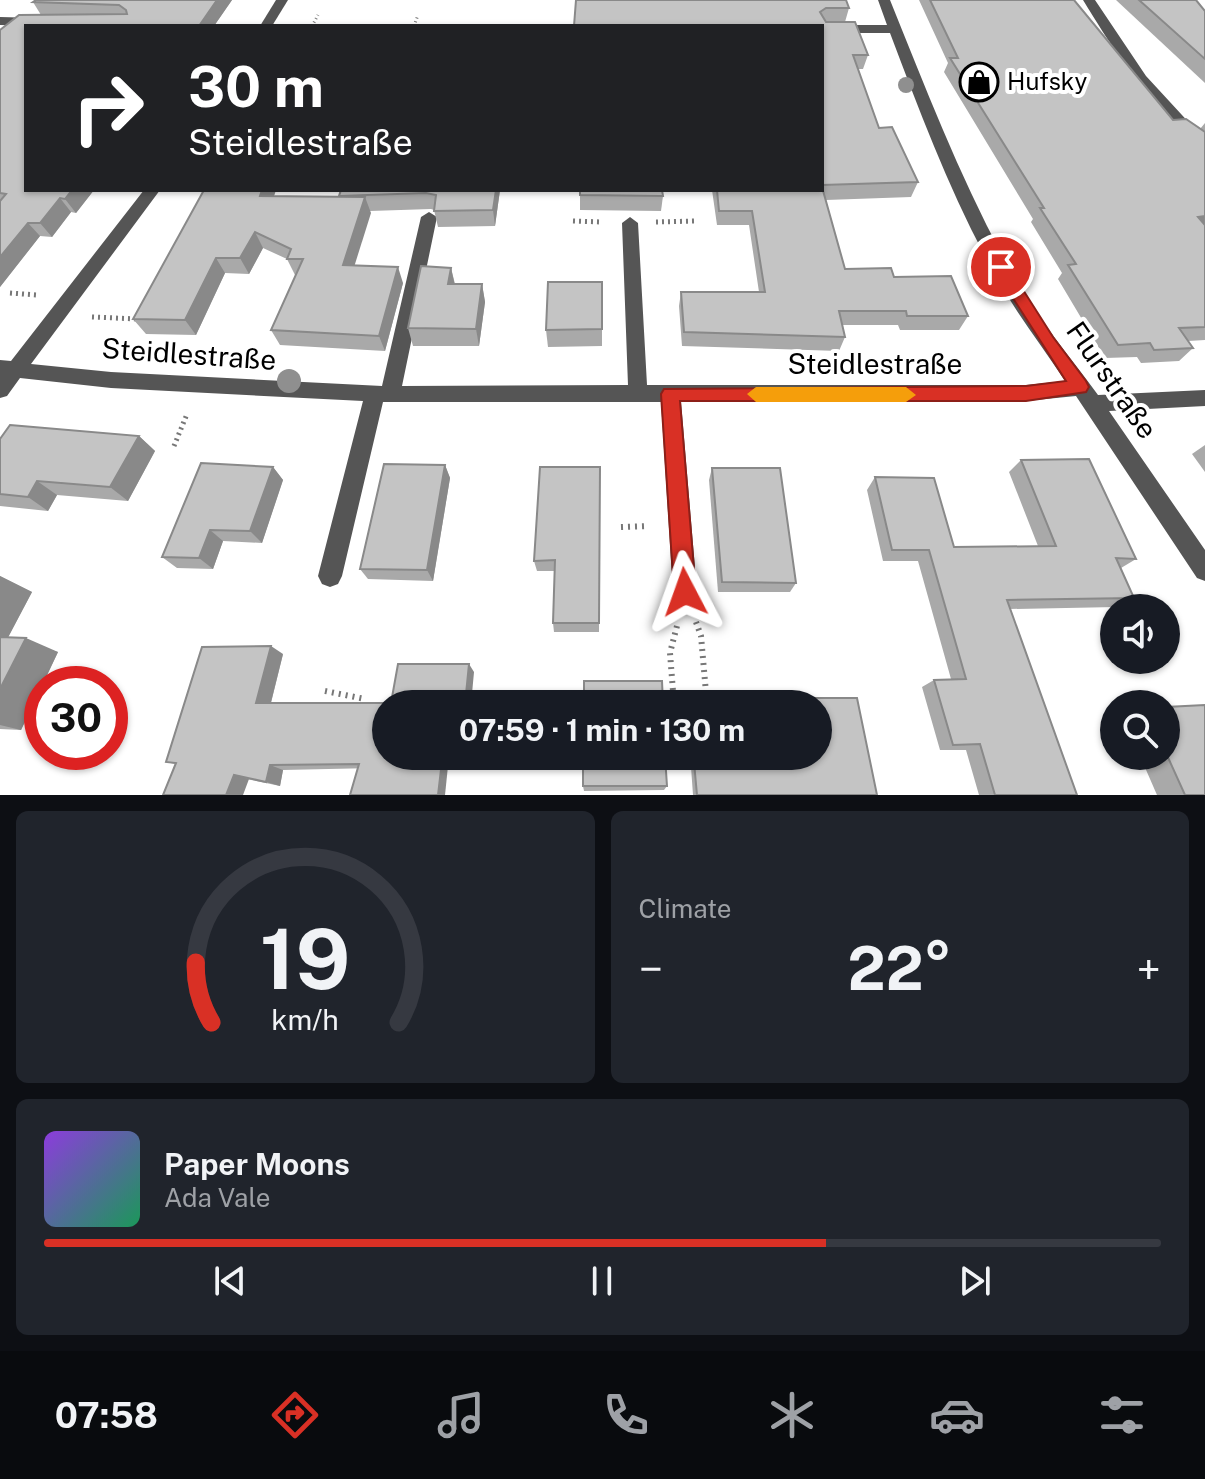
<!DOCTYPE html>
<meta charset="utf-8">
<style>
:root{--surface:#171b24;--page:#20242c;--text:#f1f3f6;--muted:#9ea1a6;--line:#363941;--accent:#d93025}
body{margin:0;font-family:"Public Sans",sans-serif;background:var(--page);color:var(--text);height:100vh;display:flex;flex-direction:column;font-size:30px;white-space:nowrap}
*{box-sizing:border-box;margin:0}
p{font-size:26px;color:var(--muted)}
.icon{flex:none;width:44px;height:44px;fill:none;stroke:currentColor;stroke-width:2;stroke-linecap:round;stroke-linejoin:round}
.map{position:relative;height:795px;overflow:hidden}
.side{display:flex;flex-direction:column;gap:16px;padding:16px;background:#0d0f14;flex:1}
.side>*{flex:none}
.banner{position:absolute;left:24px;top:24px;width:800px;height:168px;border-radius:0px;box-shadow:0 2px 6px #0004;background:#202124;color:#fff;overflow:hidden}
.tools{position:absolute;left:1100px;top:594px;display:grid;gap:16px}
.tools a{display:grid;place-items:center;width:80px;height:80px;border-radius:50%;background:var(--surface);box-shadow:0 2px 6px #0004;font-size:40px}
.speed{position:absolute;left:24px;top:666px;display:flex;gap:16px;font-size:40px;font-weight:700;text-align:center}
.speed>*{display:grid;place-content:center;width:104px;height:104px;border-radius:50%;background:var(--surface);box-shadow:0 2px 6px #0004;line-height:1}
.speed .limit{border:12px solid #d22;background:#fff;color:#111}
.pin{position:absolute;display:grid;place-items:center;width:68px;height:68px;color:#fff;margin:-34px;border:4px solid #fff;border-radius:50%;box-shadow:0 2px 8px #0007}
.me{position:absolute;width:88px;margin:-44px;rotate:356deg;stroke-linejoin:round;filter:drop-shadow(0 0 6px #0008)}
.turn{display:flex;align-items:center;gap:28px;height:168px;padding:0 32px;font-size:36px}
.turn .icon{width:104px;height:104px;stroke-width:2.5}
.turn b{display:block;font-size:56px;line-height:68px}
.big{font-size:60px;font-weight:700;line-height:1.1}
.side .tile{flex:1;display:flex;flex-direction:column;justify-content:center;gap:12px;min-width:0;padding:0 28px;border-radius:12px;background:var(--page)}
.side .dial{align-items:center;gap:0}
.dial svg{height:208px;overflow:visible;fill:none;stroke:var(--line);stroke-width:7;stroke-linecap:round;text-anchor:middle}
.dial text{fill:var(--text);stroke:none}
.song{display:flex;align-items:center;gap:24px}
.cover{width:96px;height:96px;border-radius:12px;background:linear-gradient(135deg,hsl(270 70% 55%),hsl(150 70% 35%))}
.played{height:8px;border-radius:4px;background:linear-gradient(90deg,var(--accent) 70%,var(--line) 70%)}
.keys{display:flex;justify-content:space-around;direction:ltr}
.heat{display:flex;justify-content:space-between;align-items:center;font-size:44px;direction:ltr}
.side .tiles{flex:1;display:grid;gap:16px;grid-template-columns:1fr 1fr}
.tile:last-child{grid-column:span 2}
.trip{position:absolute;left:372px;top:690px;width:460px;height:80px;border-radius:40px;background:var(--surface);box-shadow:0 2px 6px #0004;font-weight:700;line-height:80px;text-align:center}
.tabs{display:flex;height:128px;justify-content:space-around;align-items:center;background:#090b0e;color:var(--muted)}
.tabs .icon{width:56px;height:56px}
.tabs .selected{color:var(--accent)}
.tabs b{font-size:36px;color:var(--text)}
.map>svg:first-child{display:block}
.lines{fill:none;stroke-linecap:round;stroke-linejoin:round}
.path-far2{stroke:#777;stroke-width:3;stroke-dasharray:1 3;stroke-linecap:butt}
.path-far1{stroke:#777;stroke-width:5;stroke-dasharray:2 4;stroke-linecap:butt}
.path{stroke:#777;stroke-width:6;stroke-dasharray:2 5;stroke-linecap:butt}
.minor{fill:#555;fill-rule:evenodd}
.tree{fill:#8f8f8f}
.wall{fill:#a9a9a9}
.shaded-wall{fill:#898989}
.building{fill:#c4c4c4;stroke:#898989;stroke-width:2}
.route{fill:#d93025;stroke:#8d1f18;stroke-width:2}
.slow{fill:#f59e0b}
.labels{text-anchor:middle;stroke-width:8;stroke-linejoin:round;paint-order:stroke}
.far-poi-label{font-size:24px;fill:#000;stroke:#fff;text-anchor:start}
.street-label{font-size:28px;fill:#000;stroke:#fff}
</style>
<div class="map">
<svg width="1205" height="795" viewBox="0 0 1205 795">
<rect width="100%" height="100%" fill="#fff"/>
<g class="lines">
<g class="path-far2">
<polyline points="312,26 318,15"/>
<polyline points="414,26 418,15"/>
</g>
<g class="path-far1">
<polyline points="573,221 602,222"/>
<polyline points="656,222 695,221"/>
<polyline points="10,293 37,295"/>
<polyline points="92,317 138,319"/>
<polyline points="174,446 187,414"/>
</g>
<g class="path">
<polyline points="621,527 648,526"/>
<polyline points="696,622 701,636 707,704"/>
<polyline points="325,691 365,699"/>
<polyline points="674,704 670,653 678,622"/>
</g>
<g class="minor">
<polygon points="276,0 288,0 272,26 260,26"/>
<path d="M878 0H890C928 94 965 191 1016 280 1039 320 1071 358 1098 395L1205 390V406L1109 411 1205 550V581L1197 578 1076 396 1026 401 681 402 697 592 693 600 685 604 677 600 673 592 661 402H383L342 576 338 584 330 587 322 584 318 576 363 401 111 388 20 378 7 396 0 398V360L11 361 144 190H160L31 364 111 372 382 386 421 217 429 212 437 217 402 386 628 385 622 223 630 217 638 223 647 385H1026L1065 381C1045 350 1022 321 1004 290 956 209 923 120 890 33H822V26H819L822 25H887Z"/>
<path d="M1083 0H1095L1146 76 1205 140V153C1171 141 1103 33 1083 0Z"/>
<polygon points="0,17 38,18 44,22 38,26 0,25"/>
</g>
</g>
<g class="tree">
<circle cx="906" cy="85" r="8"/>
<circle cx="289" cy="381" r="12"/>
</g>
<g class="wall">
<polygon points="36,0 232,0 214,26 26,26 94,190 76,213 71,212 52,237 40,236 0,287 0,30 41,15 33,2"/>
<polygon points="576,0 849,8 845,22 868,55 863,69 858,69 879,128 918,182 911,197 826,200 845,269 894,277 968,316 959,330 900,330 898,325 842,325 845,337 839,351 682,346 679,306 681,292 759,292 749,225 717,225 712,190 822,190 822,26"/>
<polygon points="919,0 1074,0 1173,120 1200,129 1205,123 1205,340 1188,341 1193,348 1179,361 1141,363 1137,357 1105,358 1058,279 1062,273 1031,222 1033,219 944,72 948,63"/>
<polygon points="1116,0 1196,0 1205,11 1205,83"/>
<polygon points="276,190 274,196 339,196 500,190 495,226 438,227 434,210 431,209 370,211 354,265 403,283 385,351 280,345 271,330 296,275 295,275 287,259 263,248 249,274 225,273 196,335 146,334 133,319"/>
<polygon points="580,190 663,196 661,211 580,210"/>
<polygon points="451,268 455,284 482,284 485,302 479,346 413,346 408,328"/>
<polygon points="602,282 602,346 548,347 546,330"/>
<polygon points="139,436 155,451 128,501 57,495 48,511 0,506 0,439"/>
<polygon points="1205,445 1205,472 1192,454"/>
<polygon points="1021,460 1136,559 1121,568 1134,598 1116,607 1010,609 1077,795 979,795 966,750 940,750 922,687 934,680 951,679 918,561 883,561 867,490 875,477 954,547 1038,546 1009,472"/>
<polygon points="445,465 450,478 433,581 368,579 360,569"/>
<polygon points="273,467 283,480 262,543 223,541 213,569 177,568 162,557"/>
<polygon points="600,467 599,632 554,632 553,623 555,571 537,571 534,561"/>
<polygon points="712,468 796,583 790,592 718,592 709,480"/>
<polygon points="0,576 32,592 8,637 58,652 21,730 0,729"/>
<polygon points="283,654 271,703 391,703 474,672 386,756 466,756 465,766 283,770 280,786 166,762"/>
<polygon points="782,698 857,698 877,795 693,795 691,767 694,762 783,762 782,756 818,756 818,704 777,704"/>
<polygon points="1166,707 1205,795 1157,795 1140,756 1166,756"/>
<polygon points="583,786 667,786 664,790 584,791"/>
</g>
<g class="shaded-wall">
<polygon points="217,0 232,0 214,26 199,26"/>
<polygon points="72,190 94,190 76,213 65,199"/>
<polygon points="262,190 276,190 268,212 260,196"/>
<polygon points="496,190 500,190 495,226 493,210"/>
<polygon points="365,197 371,213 350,280 343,265"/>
<polygon points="60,198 71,212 52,237 40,223"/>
<polygon points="1205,216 1205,228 1198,217"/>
<polygon points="28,223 40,236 0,287 0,257"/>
<polygon points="255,232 263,248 249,274 240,258"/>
<polygon points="216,258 225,273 196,335 185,320"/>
<polygon points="398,267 403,283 385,351 379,336"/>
<polygon points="451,268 455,286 448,284"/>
<polygon points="482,284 485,302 479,346 476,329"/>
<polygon points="139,436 155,451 128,501 110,487"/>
<polygon points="445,465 450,478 433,581 427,570"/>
<polygon points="273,467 283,480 262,543 250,531"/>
<polygon points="37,481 57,495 48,511 28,497"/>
<polygon points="210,530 223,541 213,569 199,558"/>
<polygon points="0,576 32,592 2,649 0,649"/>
<polygon points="26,638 58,652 21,730 0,725 0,689"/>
<polygon points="271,646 283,654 269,710 256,703"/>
<polygon points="469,664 474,672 471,704 465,704"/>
<polygon points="460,756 466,756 465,766 459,761"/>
<polygon points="442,761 448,766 445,795 438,795"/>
<polygon points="270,765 283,770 280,786 266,782"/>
<polygon points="234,775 249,779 243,795 226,795"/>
</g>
<g class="building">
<polygon points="36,0 217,0 199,26 26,26 26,190 72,190 65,199 60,198 40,223 28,223 0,257 0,201 6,194 0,193 0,30 19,15 127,14 126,10 119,5 33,2"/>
<polygon points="576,0 846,0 849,8 826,8 820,12 826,22 855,22 868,55 853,55 879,128 892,127 918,182 822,185 822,26 574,26"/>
<polygon points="930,0 1074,0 1173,120 1186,119 1205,132 1205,216 1198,217 1205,225 1205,327 1179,328 1193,348 1154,350 1150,343 1118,345 1068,265 1076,264 1040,208 1044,208 950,58 958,58"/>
<polygon points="1139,0 1196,0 1205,11 1205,59"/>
<polygon points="822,187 845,269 891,268 894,277 951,276 968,316 907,316 906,311 839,311 845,337 684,332 681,292 765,292 752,211 719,211 717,190 822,190"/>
<polygon points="204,190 262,190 260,196 365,197 343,265 398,267 379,336 271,330 303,259 287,259 291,249 255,232 240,258 216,258 185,320 133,319"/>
<polygon points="341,190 496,190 493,210 434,211 436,195 426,193 339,196"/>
<polygon points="580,190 662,190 663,196 580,195"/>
<polygon points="421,266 451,268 448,284 482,284 476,329 408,328"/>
<polygon points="548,282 602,282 602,329 546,330"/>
<polygon points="10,425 139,436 110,487 37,481 28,497 0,494 0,439"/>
<polygon points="1089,459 1136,559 1116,558 1134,598 1007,600 1077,795 995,795 980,744 953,745 934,680 966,679 929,550 892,550 875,477 934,478 954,547 1056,546 1021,460"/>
<polygon points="201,463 273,467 250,531 210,530 199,558 162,557"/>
<polygon points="384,464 445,465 427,570 360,569"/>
<polygon points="540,467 600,467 599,623 553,623 555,560 534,561"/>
<polygon points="712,468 780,468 796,583 722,582"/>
<polygon points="0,637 26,638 0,689"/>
<polygon points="271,646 256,703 391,703 398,664 469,664 465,704 386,704 386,756 460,756 459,761 442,761 438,795 350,795 359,764 270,765 266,782 234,775 226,795 163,795 176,763 166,762 202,647"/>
<polygon points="584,681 662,681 663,704 584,704"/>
<polygon points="782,698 857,698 877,795 697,795 694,762 791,762 790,756 818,756 818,704 783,704"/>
<polygon points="1205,705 1205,795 1185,795 1166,753 1166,707"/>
<polygon points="583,756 665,756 667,786 583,786"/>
</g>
<polygon class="route" points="1001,261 1006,263 1053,337 1086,381 1089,387 1086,392 1026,401 680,401 696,592 693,600 685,603 677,600 674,592 661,394 664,389 1026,386 1066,381 993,267"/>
<polygon class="slow" points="756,387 906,387 916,395 906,402 756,402 747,394"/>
<defs>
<g id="shop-ring" transform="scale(2)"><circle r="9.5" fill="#fff" stroke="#000" stroke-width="1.5"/><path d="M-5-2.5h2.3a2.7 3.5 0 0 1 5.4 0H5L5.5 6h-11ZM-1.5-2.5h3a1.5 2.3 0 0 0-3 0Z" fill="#000"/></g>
</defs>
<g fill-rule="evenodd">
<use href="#shop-ring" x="979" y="82"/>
</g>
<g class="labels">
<g class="far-poi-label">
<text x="1007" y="90">Hufsky</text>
</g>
<g class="street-label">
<text transform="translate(189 354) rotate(4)" y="10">Steidlestraße</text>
<text x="875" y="374">Steidlestraße</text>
<text transform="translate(1112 380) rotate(55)" y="10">Flurstraße</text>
</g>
</g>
</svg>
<div class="tools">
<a><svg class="icon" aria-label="sound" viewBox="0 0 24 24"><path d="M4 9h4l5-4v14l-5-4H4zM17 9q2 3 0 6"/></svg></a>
<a><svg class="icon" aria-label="search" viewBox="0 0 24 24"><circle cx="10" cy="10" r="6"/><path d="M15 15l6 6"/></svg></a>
</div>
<div class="speed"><div class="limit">30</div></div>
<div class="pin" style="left:1001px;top:267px;background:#d93025"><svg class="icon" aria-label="arrive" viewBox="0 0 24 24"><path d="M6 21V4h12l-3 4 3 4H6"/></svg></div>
<svg class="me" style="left:685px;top:592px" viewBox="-20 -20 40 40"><path d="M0-17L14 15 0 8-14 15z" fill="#d93025" stroke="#fff" stroke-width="4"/></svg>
<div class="trip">07:59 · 1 min · 130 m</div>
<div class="banner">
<div class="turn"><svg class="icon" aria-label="right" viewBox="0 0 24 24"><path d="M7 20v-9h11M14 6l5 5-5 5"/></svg><div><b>30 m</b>Steidlestraße</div></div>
</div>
</div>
<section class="side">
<div class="tiles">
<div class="tile dial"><svg viewBox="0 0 100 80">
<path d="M14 69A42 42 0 1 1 86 69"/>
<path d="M14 69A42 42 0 0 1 8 46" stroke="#d93025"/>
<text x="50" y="56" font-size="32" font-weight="700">19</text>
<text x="50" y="72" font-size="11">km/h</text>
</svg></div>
<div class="tile"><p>Climate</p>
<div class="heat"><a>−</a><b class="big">22°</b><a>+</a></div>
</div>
<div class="tile">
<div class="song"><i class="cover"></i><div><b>Paper Moons</b><p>Ada Vale</p></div></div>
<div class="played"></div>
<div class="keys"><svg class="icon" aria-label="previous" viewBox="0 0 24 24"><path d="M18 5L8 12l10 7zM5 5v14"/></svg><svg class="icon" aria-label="pause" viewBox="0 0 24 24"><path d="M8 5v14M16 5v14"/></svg><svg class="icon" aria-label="next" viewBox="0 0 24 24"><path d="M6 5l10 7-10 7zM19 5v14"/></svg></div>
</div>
</div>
</section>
<nav class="tabs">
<b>07:58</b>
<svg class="icon selected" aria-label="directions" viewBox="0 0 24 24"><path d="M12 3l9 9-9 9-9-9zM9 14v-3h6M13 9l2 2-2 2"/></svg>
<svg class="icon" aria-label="music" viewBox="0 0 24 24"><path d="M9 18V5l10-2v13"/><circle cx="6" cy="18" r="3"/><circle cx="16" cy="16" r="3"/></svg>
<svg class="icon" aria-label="phone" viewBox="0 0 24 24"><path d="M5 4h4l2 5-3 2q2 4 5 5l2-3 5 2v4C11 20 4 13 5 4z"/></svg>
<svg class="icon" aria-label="climate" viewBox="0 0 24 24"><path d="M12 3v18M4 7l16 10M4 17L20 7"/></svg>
<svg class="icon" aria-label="car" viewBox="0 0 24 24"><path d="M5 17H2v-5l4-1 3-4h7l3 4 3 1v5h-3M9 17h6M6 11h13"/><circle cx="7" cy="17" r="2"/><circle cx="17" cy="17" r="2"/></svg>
<svg class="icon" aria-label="filters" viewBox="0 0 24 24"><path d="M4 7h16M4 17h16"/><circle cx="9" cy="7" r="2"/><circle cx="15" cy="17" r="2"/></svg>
</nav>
